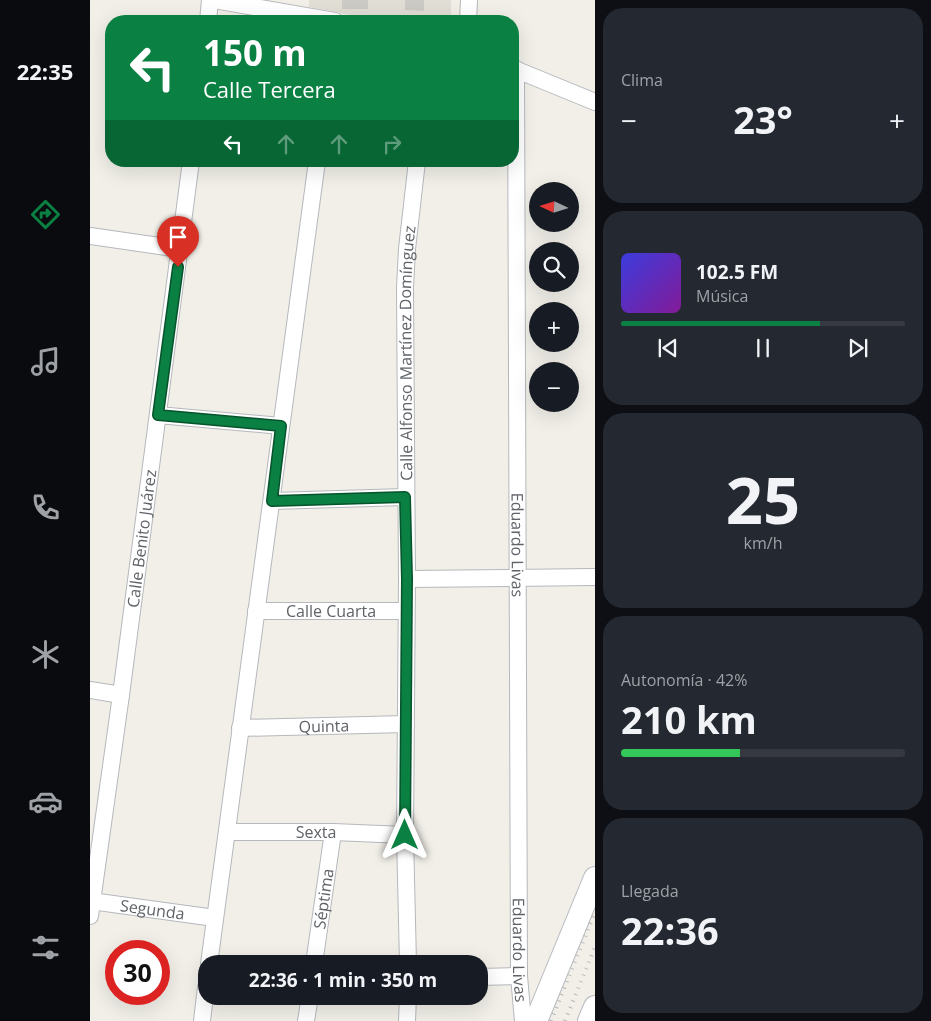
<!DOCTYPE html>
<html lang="es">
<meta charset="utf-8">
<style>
:root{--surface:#171b24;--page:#242831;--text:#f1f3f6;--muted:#9ea1a6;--line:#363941;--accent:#0b8043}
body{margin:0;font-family:"Open Sans",sans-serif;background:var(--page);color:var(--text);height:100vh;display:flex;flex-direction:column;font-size:19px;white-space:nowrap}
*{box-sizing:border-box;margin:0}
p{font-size:16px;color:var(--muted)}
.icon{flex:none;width:28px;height:28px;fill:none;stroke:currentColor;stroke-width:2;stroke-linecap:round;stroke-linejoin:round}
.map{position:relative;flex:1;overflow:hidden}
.panel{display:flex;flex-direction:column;gap:8px;padding:8px;background:#0d0f14;width:336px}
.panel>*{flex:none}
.hud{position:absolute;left:15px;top:15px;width:414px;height:152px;border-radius:20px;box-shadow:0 5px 20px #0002;background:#0b8043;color:#fff;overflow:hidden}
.needle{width:32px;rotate:274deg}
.fabs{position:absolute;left:439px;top:182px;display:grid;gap:10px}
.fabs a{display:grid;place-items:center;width:50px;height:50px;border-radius:50%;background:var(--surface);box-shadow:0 5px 20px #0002;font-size:25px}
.speed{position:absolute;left:15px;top:940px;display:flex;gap:10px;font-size:25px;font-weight:700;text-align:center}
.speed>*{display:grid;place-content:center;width:65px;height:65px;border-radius:50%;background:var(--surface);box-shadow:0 5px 20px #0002;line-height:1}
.speed .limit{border:8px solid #d22;background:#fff;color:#111}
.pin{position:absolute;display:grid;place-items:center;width:42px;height:42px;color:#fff;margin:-51px -21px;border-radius:50% 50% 50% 0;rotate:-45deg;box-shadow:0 0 5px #0007}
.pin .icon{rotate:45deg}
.me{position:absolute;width:55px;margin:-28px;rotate:0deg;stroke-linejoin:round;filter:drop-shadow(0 0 4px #0008)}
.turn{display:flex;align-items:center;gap:18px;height:105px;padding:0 15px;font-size:22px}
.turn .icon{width:65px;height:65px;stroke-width:2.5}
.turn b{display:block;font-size:35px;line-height:42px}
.lanes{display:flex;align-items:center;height:48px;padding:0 15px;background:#0003;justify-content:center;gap:25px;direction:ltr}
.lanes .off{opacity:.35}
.big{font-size:38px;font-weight:700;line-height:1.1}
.panel .tile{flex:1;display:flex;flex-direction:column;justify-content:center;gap:8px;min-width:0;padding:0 18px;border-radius:20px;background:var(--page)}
.panel .dial{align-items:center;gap:0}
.dial b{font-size:65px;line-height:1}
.song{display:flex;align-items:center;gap:15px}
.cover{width:60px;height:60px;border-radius:8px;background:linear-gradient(135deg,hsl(240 70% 55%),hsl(290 70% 35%))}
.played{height:5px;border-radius:2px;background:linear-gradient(90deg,var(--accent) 70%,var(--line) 70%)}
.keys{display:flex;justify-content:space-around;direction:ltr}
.heat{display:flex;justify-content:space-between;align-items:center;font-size:28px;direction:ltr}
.charge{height:8px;border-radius:4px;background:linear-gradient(90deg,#34c759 42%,var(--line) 0)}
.trip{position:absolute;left:108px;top:955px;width:290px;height:50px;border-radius:20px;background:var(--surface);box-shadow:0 5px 20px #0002;font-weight:700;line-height:50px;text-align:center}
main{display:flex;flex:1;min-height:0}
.tab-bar{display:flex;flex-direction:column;width:90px;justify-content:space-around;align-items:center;background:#090b0e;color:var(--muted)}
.tab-bar .icon{width:35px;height:35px}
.tab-bar .active{color:var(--accent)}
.tab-bar b{font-size:22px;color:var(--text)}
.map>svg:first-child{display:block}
.education{fill:#e1ded6}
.building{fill:#cccac5}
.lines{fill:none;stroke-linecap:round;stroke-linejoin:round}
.street-casing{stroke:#b5b8bc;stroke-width:18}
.secondary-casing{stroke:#b6babf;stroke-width:24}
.street{stroke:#fff;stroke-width:16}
.secondary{stroke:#fff;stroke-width:22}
.rail{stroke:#b6b7b8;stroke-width:4;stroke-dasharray:1 6;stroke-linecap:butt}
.route-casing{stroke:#07532c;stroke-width:12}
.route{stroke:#0b8043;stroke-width:9}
.labels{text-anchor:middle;stroke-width:4.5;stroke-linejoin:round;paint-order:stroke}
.street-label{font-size:16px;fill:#5f6368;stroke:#fff}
</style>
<main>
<nav class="tab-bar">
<b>22:35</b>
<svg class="icon active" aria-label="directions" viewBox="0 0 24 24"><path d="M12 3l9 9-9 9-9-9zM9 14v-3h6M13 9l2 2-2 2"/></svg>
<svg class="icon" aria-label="music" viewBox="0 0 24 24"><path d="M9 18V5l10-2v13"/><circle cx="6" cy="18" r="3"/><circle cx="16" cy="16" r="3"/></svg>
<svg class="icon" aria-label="phone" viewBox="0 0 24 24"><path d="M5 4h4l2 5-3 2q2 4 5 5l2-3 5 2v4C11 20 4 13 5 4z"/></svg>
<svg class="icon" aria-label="climate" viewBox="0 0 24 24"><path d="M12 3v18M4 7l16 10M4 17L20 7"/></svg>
<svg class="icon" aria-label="car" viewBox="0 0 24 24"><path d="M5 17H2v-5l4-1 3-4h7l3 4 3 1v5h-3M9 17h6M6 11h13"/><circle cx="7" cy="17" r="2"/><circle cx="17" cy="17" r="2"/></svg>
<svg class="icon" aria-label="filters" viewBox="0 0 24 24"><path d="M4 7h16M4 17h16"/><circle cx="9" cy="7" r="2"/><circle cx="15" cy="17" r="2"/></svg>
</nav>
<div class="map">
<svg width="505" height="1021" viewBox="0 0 505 1021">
<rect width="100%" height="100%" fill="#f1efe8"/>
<polygon class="education" points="219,0 361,0 361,21 292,21 219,7"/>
<g class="building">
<rect x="252" y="0" width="26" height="9"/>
<polygon points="315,0 334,0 334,11 315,10"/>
</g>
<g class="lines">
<g class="street-casing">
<g id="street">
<polyline points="124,0 245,21"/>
<polyline points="118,21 120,0"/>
<polyline points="378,21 379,0"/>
<polyline points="422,68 505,102"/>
<path id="s1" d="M426 69 429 976 433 1021"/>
<polyline points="0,236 90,249"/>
<polyline points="68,415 191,426"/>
<polyline points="182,501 315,497"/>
<polyline points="317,579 505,577"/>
<path id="s2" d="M166 611H315"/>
<polyline points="0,690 31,695"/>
<path id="s3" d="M150 728 316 724"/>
<path id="s4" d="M137 832H243L315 835"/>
<path id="s5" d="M1 901 125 918"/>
<path id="s6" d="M0 916 31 695 101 161"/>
<polyline points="119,964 227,161"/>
<path id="s7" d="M224 964 243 832"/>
<path id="s8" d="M318 964 315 835 317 579 315 288 317 249 327 161"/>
<polyline points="389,977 429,976"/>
<polyline points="112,1021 116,987"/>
<polyline points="216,1021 220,996"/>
<polyline points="317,1021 318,996"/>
</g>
</g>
<g class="secondary-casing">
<g id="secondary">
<polyline points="446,1021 505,878"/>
<polyline points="499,1021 505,1007"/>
</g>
</g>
<use href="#street" class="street"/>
<use href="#secondary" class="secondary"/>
<g class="rail">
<polyline points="461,1021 505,912"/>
<polyline points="475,1021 505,947"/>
</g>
</g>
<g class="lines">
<g class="route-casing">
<polyline id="route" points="88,267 68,415 191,426 182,501 315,497 317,579 315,835"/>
</g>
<use href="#route" class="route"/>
</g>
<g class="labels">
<g class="street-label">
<text dy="6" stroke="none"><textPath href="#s8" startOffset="611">Calle Alfonso Martínez Domínguez</textPath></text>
<text dy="6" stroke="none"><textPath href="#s6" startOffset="381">Calle Benito Juárez</textPath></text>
<text dy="6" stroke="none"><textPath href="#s1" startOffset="476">Eduardo Livas</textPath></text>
<text dy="6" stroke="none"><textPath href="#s2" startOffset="75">Calle Cuarta</textPath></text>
<text dy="6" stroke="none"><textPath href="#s3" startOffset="84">Quinta</textPath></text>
<text dy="6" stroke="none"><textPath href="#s4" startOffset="89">Sexta</textPath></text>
<text dy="6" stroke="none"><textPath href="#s7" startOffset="66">Séptima</textPath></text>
<text dy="6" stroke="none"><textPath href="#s5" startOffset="62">Segunda</textPath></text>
<text dy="6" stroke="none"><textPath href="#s1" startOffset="881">Eduardo Livas</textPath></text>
</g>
</g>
</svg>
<div class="fabs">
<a><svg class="needle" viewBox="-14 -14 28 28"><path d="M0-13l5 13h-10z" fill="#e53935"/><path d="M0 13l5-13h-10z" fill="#9ea1a6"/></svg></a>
<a><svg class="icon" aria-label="search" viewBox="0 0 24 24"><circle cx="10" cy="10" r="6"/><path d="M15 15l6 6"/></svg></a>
<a>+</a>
<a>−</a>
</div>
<div class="speed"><div class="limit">30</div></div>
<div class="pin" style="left:88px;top:267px;background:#d93025"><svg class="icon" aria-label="arrive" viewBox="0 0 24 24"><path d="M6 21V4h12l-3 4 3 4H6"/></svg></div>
<svg class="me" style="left:315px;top:835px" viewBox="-20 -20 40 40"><path d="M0-17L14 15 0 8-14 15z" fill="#0b8043" stroke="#fff" stroke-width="4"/></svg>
<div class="trip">22:36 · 1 min · 350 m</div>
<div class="hud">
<div class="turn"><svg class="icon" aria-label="left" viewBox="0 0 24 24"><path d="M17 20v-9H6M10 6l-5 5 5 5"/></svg><div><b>150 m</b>Calle Tercera</div></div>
<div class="lanes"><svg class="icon" aria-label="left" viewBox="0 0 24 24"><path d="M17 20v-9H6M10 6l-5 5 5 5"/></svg><svg class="icon off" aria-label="ahead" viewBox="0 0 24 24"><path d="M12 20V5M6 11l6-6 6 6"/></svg><svg class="icon off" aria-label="ahead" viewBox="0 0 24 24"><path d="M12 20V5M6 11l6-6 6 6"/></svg><svg class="icon off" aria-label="right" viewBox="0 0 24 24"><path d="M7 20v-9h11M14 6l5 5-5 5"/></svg></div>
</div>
</div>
<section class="panel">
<div class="tile"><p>Clima</p>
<div class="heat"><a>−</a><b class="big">23°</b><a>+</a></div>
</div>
<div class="tile">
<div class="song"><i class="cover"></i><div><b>102.5 FM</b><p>Música</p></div></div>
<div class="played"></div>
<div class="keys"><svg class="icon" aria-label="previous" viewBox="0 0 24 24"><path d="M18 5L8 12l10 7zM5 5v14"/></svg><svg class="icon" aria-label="pause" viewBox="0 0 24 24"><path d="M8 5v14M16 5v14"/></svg><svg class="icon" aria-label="next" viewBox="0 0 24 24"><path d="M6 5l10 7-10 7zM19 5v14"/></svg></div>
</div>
<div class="tile dial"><b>25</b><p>km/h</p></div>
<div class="tile"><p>Autonomía · 42%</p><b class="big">210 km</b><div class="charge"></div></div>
<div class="tile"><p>Llegada</p><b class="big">22:36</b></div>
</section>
</main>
